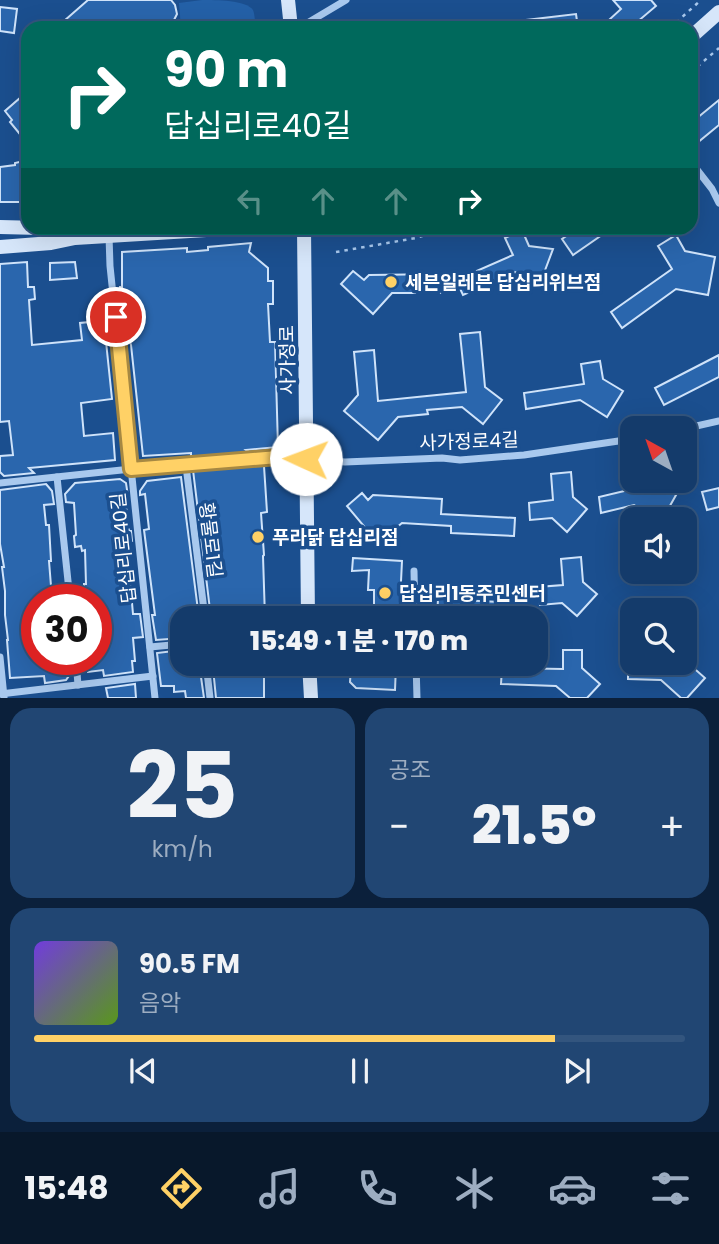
<!DOCTYPE html>
<html lang="ko">
<meta charset="utf-8">
<style>
:root{--surface:#143b6b;--page:#214673;--text:#f1f3f6;--muted:#9dadc1;--line:#33557e;--accent:#ffd166}
body{margin:0;font-family:Poppins,"Noto Sans KR",sans-serif;background:var(--page);color:var(--text);height:100vh;display:flex;flex-direction:column;font-size:26px;white-space:nowrap}
*{box-sizing:border-box;margin:0}
p{font-size:23px;color:var(--muted)}
.icon{flex:none;width:38px;height:38px;fill:none;stroke:currentColor;stroke-width:2;stroke-linecap:round;stroke-linejoin:round}
.map{position:relative;height:698px;overflow:hidden}
.sheet{display:flex;flex-direction:column;gap:10px;padding:10px;background:#0b203b;flex:1}
.sheet>*{flex:none}
.top-card{position:absolute;left:21px;top:21px;width:677px;height:214px;border-radius:21px;box-shadow:0 7px 28px #0002,0 0 0 2px var(--line);background:#00695c;color:#fff;overflow:hidden}
.needle{width:46px;rotate:320deg}
.buttons{position:absolute;left:620px;top:416px;display:grid;gap:14px}
.buttons a{display:grid;place-items:center;width:77px;height:77px;border-radius:14px;background:var(--surface);box-shadow:0 7px 28px #0002,0 0 0 2px var(--line);font-size:35px}
.speed{position:absolute;left:21px;top:584px;display:flex;gap:14px;font-size:35px;font-weight:700;text-align:center}
.speed>*{display:grid;place-content:center;width:91px;height:91px;border-radius:50%;background:var(--surface);box-shadow:0 7px 28px #0002,0 0 0 2px var(--line);line-height:1}
.speed .limit{border:10px solid #d22;background:#fff;color:#111}
.pin{position:absolute;display:grid;place-items:center;width:60px;height:60px;color:#fff;margin:-30px;border:4px solid #fff;border-radius:50%;box-shadow:0 2px 7px #0007}
.me{position:absolute;width:77px;margin:-38px;rotate:272deg;stroke-linejoin:round;filter:drop-shadow(0 0 5px #0008)}
.turn{display:flex;align-items:center;gap:24px;height:147px;padding:0 28px;font-size:32px}
.turn .icon{width:91px;height:91px;stroke-width:2.5}
.turn b{display:block;font-size:49px;line-height:60px}
.lanes{display:flex;align-items:center;height:66px;padding:0 28px;background:#0003;justify-content:center;gap:35px;direction:ltr}
.lanes .off{opacity:.35}
.big{font-size:52px;font-weight:800;line-height:1.1}
.sheet .card{flex:1;display:flex;flex-direction:column;justify-content:center;gap:10px;min-width:0;padding:0 24px;border-radius:21px;background:var(--page)}
.sheet .dial{align-items:center;gap:0}
.dial b{font-size:91px;line-height:1}
.song{display:flex;align-items:center;gap:21px}
.cover{width:84px;height:84px;border-radius:10px;background:linear-gradient(135deg,hsl(260 70% 55%),hsl(90 70% 35%))}
.played{height:7px;border-radius:4px;background:linear-gradient(90deg,var(--accent) 80%,var(--line) 80%)}
.keys{display:flex;justify-content:space-around;direction:ltr}
.heat{display:flex;justify-content:space-between;align-items:center;font-size:38px;direction:ltr}
.sheet .tiles{flex:1;display:grid;gap:10px;grid-template-columns:1fr 1fr}
.card:last-child{grid-column:span 2}
.trip{position:absolute;left:170px;top:606px;width:378px;height:70px;border-radius:21px;background:var(--surface);box-shadow:0 7px 28px #0002,0 0 0 2px var(--line);font-weight:800;line-height:70px;text-align:center}
.tab-bar{display:flex;height:112px;justify-content:space-around;align-items:center;background:#08182b;color:var(--muted)}
.tab-bar .icon{width:49px;height:49px}
.tab-bar .active{color:var(--accent)}
.tab-bar b{font-size:32px;color:var(--text)}
.map>svg:first-child{display:block}
.green{fill:#2461a8}
.building{fill:#2a66ad;stroke:#cfe3fa;stroke-width:2}
.lines{fill:none;stroke-linecap:round;stroke-linejoin:round}
.path{stroke:#a9c9ee;stroke-width:2.5;stroke-dasharray:3.5 5;stroke-linecap:butt}
.street{stroke:#a9c9ee;stroke-width:7}
.secondary{stroke:#d6e6fa;stroke-width:14}
.route-casing{stroke:#a68842;stroke-width:18}
.route{stroke:#ffd166;stroke-width:12}
.poi-dot{fill:#ffd166;stroke:#1b4f8f;stroke-width:2.5}
.labels{text-anchor:middle;stroke-width:7;stroke-linejoin:round;paint-order:stroke}
.poi-label{font-size:19px;font-weight:bold;fill:#fff;stroke:#1b4f8f;text-anchor:start}
.street-label{font-size:19px;fill:#fff;stroke:#1b4f8f}
</style>
<div class="map">
<svg width="719" height="698" viewBox="0 0 719 698">
<rect width="100%" height="100%" fill="#1b4f8f"/>
<path class="green" d="M202 0C216 0 246 0 253 10 255 15 255 23 255 28H181L179 3Z"/>
<g class="building">
<polygon points="88,0 171,0 175,5 177,14 172,24 163,28 56,28"/>
<polygon points="613,0 651,0 656,6 630,28 618,28 610,19 621,9"/>
<polygon points="0,7 17,9 14,33 0,31"/>
<polygon points="576,14 578,28 518,28 518,21"/>
<polygon points="28,91 28,125 19,133 10,122 12,120 5,111"/>
<polygon points="719,100 719,125 697,143 691,136 691,123"/>
<polygon points="28,160 28,202 0,202 0,167 15,165 15,163"/>
<polygon points="578,228 612,228 573,255 562,239"/>
<polygon points="522,230 529,246 553,249 541,281 515,272 463,295 456,280 513,255 505,238"/>
<polygon points="676,235 685,251 715,257 708,295 676,289 622,328 611,312 672,269 658,246"/>
<polygon points="251,243 249,252 268,268 268,281 273,281 273,304 268,304 270,342 275,342 278,447 246,450 250,453 191,458 191,453 143,456 131,345 130,342 127,342 126,330 123,330 120,287 122,287 122,252 187,248 187,252 208,250 208,247"/>
<polygon points="27,262 28,287 34,287 35,299 29,300 32,345 82,340 80,323 109,320 111,332 105,332 112,399 81,403 84,436 113,433 115,460 29,468 34,473 4,476 0,472 0,456 13,455 9,421 0,422 0,264"/>
<polygon points="75,262 77,278 50,280 50,263"/>
<polygon points="353,271 364,280 369,275 443,274 443,293 392,293 373,314 341,284"/>
<polygon points="480,332 485,387 502,400 483,424 462,407 427,410 428,414 398,417 378,440 344,411 358,395 354,352 374,350 378,401 466,392 460,334"/>
<polygon points="719,355 719,377 664,405 655,388"/>
<polygon points="600,361 603,379 623,391 607,417 580,400 526,409 524,393 584,384 581,364"/>
<polygon points="263,464 264,466 267,512 261,513 264,555 263,556 265,618 211,618 193,470"/>
<polygon points="571,472 573,497 587,509 567,532 552,518 530,520 529,503 553,500 551,474"/>
<polygon points="181,477 199,618 182,618 182,638 156,640 152,615 155,615 144,530 149,529 145,494 140,495 140,491 147,481"/>
<polygon points="120,479 126,483 128,496 125,497 129,531 131,531 132,541 124,542 126,569 129,569 133,614 140,614 143,637 133,638 135,661 132,661 133,672 104,676 103,670 88,672 86,660 96,660 96,600 91,600 90,593 84,594 84,584 86,584 85,550 82,551 81,546 75,547 74,536 76,535 74,503 66,502 65,494 75,483"/>
<polygon points="636,481 656,481 656,483 676,495 662,520 659,520 634,505 601,513 599,497 637,488"/>
<polygon points="46,484 52,491 54,504 44,505 46,525 49,525 51,561 49,561 51,586 53,586 54,596 52,597 52,600 37,600 37,610 33,610 37,660 38,665 70,661 71,673 66,680 45,683 44,676 10,678 7,640 8,640 5,615 5,591 2,567 4,567 0,544 0,490"/>
<polygon points="719,488 719,507 707,510 702,492"/>
<polygon points="362,493 368,500 373,495 442,499 441,514 515,518 514,536 451,533 451,526 402,523 378,543 347,506"/>
<polygon points="581,557 583,582 597,594 577,616 562,603 540,605 538,587 563,585 561,559"/>
<polygon points="353,558 402,561 400,602 406,602 405,618 374,618 374,590 368,590 369,570 352,571"/>
<polygon points="438,599 500,602 500,618 437,618"/>
<polygon points="182,650 182,663 199,663 204,698 186,698 185,691 174,692 174,686 161,686 157,653"/>
<polygon points="563,650 582,650 582,668 600,684 587,698 570,698 556,686 501,684 502,668 563,669"/>
<polygon points="222,663 264,663 264,698 216,698 213,668 223,667"/>
<polygon points="378,663 396,665 395,690 356,688 350,682 351,667 378,668"/>
<polygon points="628,663 688,663 705,678 687,698 681,698 661,680 628,679"/>
<polygon points="135,684 136,698 108,698 106,688"/>
</g>
<g class="lines">
<g class="path">
<polyline points="670,28 701,0"/>
<polyline points="691,72 719,48"/>
<polyline points="336,252 416,238 447,228"/>
</g>
<g class="street">
<polyline points="299,28 346,0"/>
<polyline points="691,162 712,189 719,203"/>
<polyline points="109,236 110,266 155,698"/>
<polyline points="683,429 719,421"/>
<polyline points="186,466 205,618"/>
<polyline points="57,477 70,600"/>
<polyline points="0,483 131,469 278,457 345,462 442,458 460,460 524,455 632,439"/>
<polyline points="414,571 415,618"/>
<polyline points="150,647 182,644"/>
<polyline points="0,657 4,697"/>
<polyline points="76,660 78,685"/>
<polyline points="206,663 210,698"/>
<polyline points="416,663 417,698"/>
<polyline points="0,694 153,676"/>
</g>
<g class="secondary">
<polyline points="288,0 291,28"/>
<polyline points="691,37 719,12"/>
<polyline points="0,227 40,228"/>
<polyline points="304,228 308,618"/>
<polyline points="0,247 51,243 75,238 239,228"/>
<polyline points="309,663 311,698"/>
</g>
</g>
<g class="lines">
<g class="route-casing">
<polyline id="route" points="116,317 131,469 278,457 306,459"/>
</g>
<use href="#route" class="route"/>
</g>
<g class="poi-dot">
<circle cx="391" cy="282" r="7"/>
<circle cx="258" cy="537" r="7"/>
<circle cx="385" cy="593" r="7"/>
</g>
<g class="labels">
<g class="poi-label">
<text x="405" y="289">세븐일레븐 답십리위브점</text>
<text x="272" y="544">푸라닭 답십리점</text>
<text x="399" y="600">답십리1동주민센터</text>
</g>
<g class="street-label">
<text transform="translate(287 360) rotate(-91)" y="7">사가정로</text>
<text transform="translate(469 441) rotate(-2)" y="7">사가정로4길</text>
<text transform="translate(211 540) rotate(83)" y="7">황물로1길</text>
<text transform="translate(123 548) rotate(-96)" y="7">답십리로40길</text>
</g>
</g>
</svg>
<div class="buttons">
<a><svg class="needle" viewBox="-14 -14 28 28"><path d="M0-13l5 13h-10z" fill="#e53935"/><path d="M0 13l5-13h-10z" fill="#9dadc1"/></svg></a>
<a><svg class="icon" aria-label="sound" viewBox="0 0 24 24"><path d="M4 9h4l5-4v14l-5-4H4zM17 9q2 3 0 6"/></svg></a>
<a><svg class="icon" aria-label="search" viewBox="0 0 24 24"><circle cx="10" cy="10" r="6"/><path d="M15 15l6 6"/></svg></a>
</div>
<div class="speed"><div class="limit">30</div></div>
<div class="pin" style="left:116px;top:317px;background:#d93025"><svg class="icon" aria-label="arrive" viewBox="0 0 24 24"><path d="M6 21V4h12l-3 4 3 4H6"/></svg></div>
<svg class="me" style="left:306px;top:459px" viewBox="-20 -20 40 40"><circle r="19" fill="#fff"/><path d="M0-13L10 11 0 6-10 11z" fill="#ffd166"/></svg>
<div class="trip">15:49 · 1 분 · 170 m</div>
<div class="top-card">
<div class="turn"><svg class="icon" aria-label="right" viewBox="0 0 24 24"><path d="M7 20v-9h11M14 6l5 5-5 5"/></svg><div><b>90 m</b>답십리로40길</div></div>
<div class="lanes"><svg class="icon off" aria-label="left" viewBox="0 0 24 24"><path d="M17 20v-9H6M10 6l-5 5 5 5"/></svg><svg class="icon off" aria-label="ahead" viewBox="0 0 24 24"><path d="M12 20V5M6 11l6-6 6 6"/></svg><svg class="icon off" aria-label="ahead" viewBox="0 0 24 24"><path d="M12 20V5M6 11l6-6 6 6"/></svg><svg class="icon" aria-label="right" viewBox="0 0 24 24"><path d="M7 20v-9h11M14 6l5 5-5 5"/></svg></div>
</div>
</div>
<section class="sheet">
<div class="tiles">
<div class="card dial"><b>25</b><p>km/h</p></div>
<div class="card"><p>공조</p>
<div class="heat"><a>−</a><b class="big">21.5°</b><a>+</a></div>
</div>
<div class="card">
<div class="song"><i class="cover"></i><div><b>90.5 FM</b><p>음악</p></div></div>
<div class="played"></div>
<div class="keys"><svg class="icon" aria-label="previous" viewBox="0 0 24 24"><path d="M18 5L8 12l10 7zM5 5v14"/></svg><svg class="icon" aria-label="pause" viewBox="0 0 24 24"><path d="M8 5v14M16 5v14"/></svg><svg class="icon" aria-label="next" viewBox="0 0 24 24"><path d="M6 5l10 7-10 7zM19 5v14"/></svg></div>
</div>
</div>
</section>
<nav class="tab-bar">
<b>15:48</b>
<svg class="icon active" aria-label="directions" viewBox="0 0 24 24"><path d="M12 3l9 9-9 9-9-9zM9 14v-3h6M13 9l2 2-2 2"/></svg>
<svg class="icon" aria-label="music" viewBox="0 0 24 24"><path d="M9 18V5l10-2v13"/><circle cx="6" cy="18" r="3"/><circle cx="16" cy="16" r="3"/></svg>
<svg class="icon" aria-label="phone" viewBox="0 0 24 24"><path d="M5 4h4l2 5-3 2q2 4 5 5l2-3 5 2v4C11 20 4 13 5 4z"/></svg>
<svg class="icon" aria-label="climate" viewBox="0 0 24 24"><path d="M12 3v18M4 7l16 10M4 17L20 7"/></svg>
<svg class="icon" aria-label="car" viewBox="0 0 24 24"><path d="M5 17H2v-5l4-1 3-4h7l3 4 3 1v5h-3M9 17h6M6 11h13"/><circle cx="7" cy="17" r="2"/><circle cx="17" cy="17" r="2"/></svg>
<svg class="icon" aria-label="filters" viewBox="0 0 24 24"><path d="M4 7h16M4 17h16"/><circle cx="9" cy="7" r="2"/><circle cx="15" cy="17" r="2"/></svg>
</nav>
